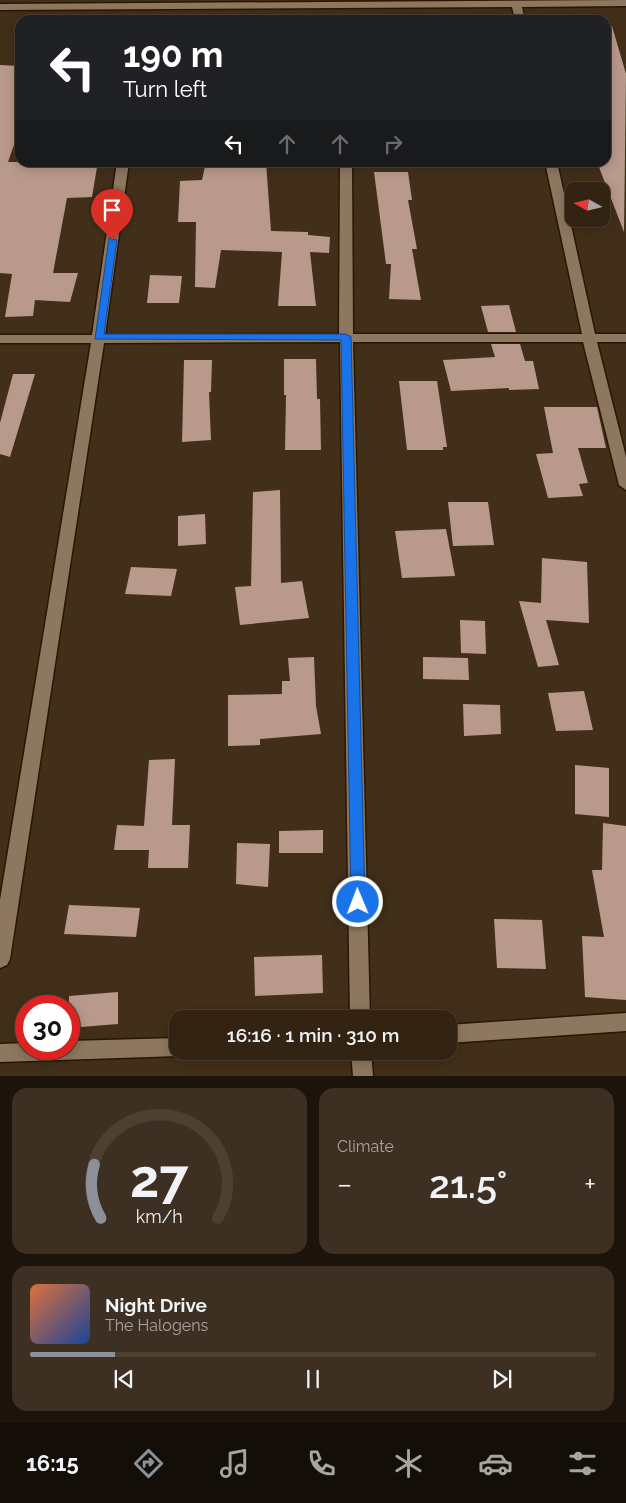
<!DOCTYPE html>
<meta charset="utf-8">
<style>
:root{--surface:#322313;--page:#3d2f21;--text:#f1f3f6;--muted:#a8a4a0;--line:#4d4033;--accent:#8c9099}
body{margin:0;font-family:Raleway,sans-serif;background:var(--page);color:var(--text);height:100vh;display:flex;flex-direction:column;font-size:19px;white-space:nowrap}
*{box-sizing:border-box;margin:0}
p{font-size:16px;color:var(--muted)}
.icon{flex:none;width:28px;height:28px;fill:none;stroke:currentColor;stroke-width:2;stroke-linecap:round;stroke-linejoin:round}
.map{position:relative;height:1076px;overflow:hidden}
.details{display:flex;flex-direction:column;gap:12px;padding:12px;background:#1c130a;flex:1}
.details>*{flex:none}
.top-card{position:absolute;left:15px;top:15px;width:596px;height:152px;border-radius:15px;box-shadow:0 2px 12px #0003,0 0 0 1px var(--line);background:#202124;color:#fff;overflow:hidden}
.needle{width:32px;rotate:278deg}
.buttons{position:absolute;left:565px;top:182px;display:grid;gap:10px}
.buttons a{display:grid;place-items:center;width:45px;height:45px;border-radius:10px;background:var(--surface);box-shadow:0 2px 12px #0003,0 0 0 1px var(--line);font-size:25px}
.speed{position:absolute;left:15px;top:995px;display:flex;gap:10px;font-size:25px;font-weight:700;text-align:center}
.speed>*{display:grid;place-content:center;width:65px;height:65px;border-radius:50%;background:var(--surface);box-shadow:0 2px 12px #0003,0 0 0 1px var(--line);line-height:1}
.speed .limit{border:8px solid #d22;background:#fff;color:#111}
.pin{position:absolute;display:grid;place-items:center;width:42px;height:42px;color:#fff;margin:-51px -21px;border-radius:50% 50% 50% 0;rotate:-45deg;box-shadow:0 0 5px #0007}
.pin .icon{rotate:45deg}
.me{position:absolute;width:55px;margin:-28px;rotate:359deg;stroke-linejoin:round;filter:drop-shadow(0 0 4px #0008)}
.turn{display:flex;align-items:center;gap:18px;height:105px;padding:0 25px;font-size:22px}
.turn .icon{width:65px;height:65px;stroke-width:2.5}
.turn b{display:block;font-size:35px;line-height:42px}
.lanes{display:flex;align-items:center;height:48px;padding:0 25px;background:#0003;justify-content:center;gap:25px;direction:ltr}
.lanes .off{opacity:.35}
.big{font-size:38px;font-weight:600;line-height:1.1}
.details .card{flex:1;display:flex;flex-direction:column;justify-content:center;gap:8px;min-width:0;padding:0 18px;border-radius:15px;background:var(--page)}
.details .dial{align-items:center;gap:0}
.dial svg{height:130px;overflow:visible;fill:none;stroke:var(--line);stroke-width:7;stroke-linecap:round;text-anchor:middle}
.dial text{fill:var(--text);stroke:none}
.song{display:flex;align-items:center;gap:15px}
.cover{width:60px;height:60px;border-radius:8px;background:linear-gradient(135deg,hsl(20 70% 55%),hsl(220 70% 35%))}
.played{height:5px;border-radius:2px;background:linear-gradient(90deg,var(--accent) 15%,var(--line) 15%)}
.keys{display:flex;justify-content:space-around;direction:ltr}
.heat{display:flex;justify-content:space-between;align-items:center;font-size:28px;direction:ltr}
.details .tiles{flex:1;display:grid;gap:12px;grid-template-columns:1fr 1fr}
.card:last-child{grid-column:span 2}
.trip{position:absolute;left:169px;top:1010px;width:288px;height:50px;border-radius:15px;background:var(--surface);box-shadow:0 2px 12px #0003,0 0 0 1px var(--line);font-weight:600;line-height:50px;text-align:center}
.tabs{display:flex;height:80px;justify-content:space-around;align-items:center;background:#140e08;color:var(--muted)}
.tabs .icon{width:35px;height:35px}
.tabs .selected{color:var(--accent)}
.tabs b{font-size:22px;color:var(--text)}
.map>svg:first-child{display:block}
.building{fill:#b9998b}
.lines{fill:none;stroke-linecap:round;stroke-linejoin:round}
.minor-casing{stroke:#281702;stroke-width:3}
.minor{fill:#8d775f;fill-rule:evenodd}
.route{fill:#1a73e8;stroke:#114b97}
</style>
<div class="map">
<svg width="626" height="1076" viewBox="0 0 626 1076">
<rect width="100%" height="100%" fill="#422f19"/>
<g class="building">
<polygon points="612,26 626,74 624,232 597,162 606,162 606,27"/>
<polygon points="0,65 20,66 20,128 8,162 60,162 59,168 97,167 92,197 67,198 53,273 78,273 70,302 35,300 33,316 5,317 12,274 0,273"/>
<polygon points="206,162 266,162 271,231 308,232 308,235 330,237 329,253 310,252 316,306 278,306 282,252 221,250 215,288 195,287 196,222 178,222 180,181 202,180"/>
<polygon points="374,172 408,172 412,200 408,200 417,249 412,249 421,300 389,299 391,264 386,264"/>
<polygon points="150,275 182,276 179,303 147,303"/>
<polygon points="509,305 516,332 488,332 481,306"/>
<polygon points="491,344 520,344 525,361 533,361 539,389 509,390 509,388 451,391 443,360 495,357"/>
<polygon points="284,359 316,359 317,399 320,399 321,450 285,450 286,395 284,395"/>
<polygon points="184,360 212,360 211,392 209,392 211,440 182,442"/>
<polygon points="13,374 35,374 10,457 0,454 0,423"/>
<polygon points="399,381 437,381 447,447 443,447 443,450 407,450"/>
<polygon points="544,407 597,407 606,448 578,448 588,483 579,484 583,496 548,498 536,454 553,453"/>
<polygon points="280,490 281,583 302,581 309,618 240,625 235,587 251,586 253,492"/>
<polygon points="448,502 488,502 494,545 453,546"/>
<polygon points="205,514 206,544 178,546 178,516"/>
<polygon points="446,529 455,576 402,578 395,531"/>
<polygon points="542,558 587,562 589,623 546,620 559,665 538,667 519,601 541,603"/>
<polygon points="131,567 177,569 171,596 125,594"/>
<polygon points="460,620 485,621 486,654 461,653"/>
<polygon points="314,657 316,706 321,734 260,739 260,745 228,746 228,695 282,694 282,681 290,681 288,658"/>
<polygon points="423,657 468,658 469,680 423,679"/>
<polygon points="584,691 593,730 556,731 548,693"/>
<polygon points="463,704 500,705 501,734 464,736"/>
<polygon points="175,759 172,825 190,825 188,868 148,868 149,850 114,850 117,825 144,826 149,760"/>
<polygon points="575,765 609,768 609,817 575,814"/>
<polygon points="603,823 626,826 626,1000 585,997 582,936 604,937 592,870 602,870"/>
<polygon points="323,830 323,853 279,853 279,831"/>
<polygon points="237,843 270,844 268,887 236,884"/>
<polygon points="69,905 140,908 136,937 64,934"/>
<polygon points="494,919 542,920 546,969 497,968"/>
<polygon points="322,955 323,993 255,996 254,957"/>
<polygon points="118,992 118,1024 69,1028 69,996"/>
</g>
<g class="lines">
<g class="minor-casing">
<g id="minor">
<polygon points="626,0 626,6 522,7 525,20 515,20 512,7 0,10 0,4"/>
<polygon points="117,162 129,162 105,335 339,334 340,162 352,162 353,334 582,334 545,162 557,162 595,334 626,334 626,342 597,342 626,457 626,490 619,485 583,342 353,342 370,1019 350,1019 340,342 104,343 10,959 7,965 0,968 0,900 91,343 0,343 0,335 92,335"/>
<polygon points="626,1013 626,1031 448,1043 448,1025"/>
<polygon points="178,1038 178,1051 186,1051 178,1056 0,1062 0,1044 26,1043 26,1049 69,1049 69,1041"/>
<polygon points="351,1051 371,1051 373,1076 353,1076"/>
</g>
</g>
<use href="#minor" class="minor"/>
</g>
<polygon class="route" points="109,238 117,240 104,334 346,334 351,337 365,902 363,906 358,908 353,906 351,902 341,340 95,339"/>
</svg>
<div class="buttons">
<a><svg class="needle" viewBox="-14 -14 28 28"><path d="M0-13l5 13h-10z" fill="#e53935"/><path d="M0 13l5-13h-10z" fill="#a8a4a0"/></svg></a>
</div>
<div class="speed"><div class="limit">30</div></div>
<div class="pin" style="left:112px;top:240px;background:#d93025"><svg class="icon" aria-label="arrive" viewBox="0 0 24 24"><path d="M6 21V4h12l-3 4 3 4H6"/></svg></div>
<svg class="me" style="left:358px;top:902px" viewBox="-20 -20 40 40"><circle r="17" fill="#1a73e8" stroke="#fff" stroke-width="3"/><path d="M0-11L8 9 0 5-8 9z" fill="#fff"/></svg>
<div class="trip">16:16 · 1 min · 310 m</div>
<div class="top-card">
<div class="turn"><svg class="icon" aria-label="left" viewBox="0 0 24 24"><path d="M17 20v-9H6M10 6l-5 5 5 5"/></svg><div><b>190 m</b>Turn left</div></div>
<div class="lanes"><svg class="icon" aria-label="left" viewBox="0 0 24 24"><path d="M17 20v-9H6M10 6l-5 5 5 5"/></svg><svg class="icon off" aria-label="ahead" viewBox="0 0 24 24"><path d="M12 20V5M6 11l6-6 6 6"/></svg><svg class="icon off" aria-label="ahead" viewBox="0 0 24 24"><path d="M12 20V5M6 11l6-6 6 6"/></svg><svg class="icon off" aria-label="right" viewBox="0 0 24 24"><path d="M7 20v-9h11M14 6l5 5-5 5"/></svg></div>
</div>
</div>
<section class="details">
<div class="tiles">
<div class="card dial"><svg viewBox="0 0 100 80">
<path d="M14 69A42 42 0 1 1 86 69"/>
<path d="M14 69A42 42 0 0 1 10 36" stroke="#8c9099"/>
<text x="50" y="56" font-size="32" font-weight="700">27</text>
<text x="50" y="72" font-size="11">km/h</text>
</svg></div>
<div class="card"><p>Climate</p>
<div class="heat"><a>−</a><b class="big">21.5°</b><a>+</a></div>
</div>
<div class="card">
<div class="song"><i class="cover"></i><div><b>Night Drive</b><p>The Halogens</p></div></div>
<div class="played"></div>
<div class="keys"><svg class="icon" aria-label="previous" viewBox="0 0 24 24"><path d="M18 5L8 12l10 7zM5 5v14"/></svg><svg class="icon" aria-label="pause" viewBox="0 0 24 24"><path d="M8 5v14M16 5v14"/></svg><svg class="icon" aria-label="next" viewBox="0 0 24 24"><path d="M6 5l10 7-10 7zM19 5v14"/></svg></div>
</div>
</div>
</section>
<nav class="tabs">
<b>16:15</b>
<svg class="icon selected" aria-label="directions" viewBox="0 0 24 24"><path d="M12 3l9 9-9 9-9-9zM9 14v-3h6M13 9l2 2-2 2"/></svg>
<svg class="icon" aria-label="music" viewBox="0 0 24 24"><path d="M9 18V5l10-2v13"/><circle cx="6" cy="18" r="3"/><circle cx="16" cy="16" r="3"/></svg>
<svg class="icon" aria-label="phone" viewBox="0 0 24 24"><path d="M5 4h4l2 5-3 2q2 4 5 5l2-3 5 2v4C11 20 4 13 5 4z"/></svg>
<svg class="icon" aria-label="climate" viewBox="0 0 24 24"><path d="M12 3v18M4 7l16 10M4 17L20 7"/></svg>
<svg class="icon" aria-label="car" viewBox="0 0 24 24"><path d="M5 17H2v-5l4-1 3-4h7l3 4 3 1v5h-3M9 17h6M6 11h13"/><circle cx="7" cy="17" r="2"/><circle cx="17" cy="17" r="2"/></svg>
<svg class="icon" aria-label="filters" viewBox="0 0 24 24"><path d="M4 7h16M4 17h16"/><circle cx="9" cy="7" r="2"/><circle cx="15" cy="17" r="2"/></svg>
</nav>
